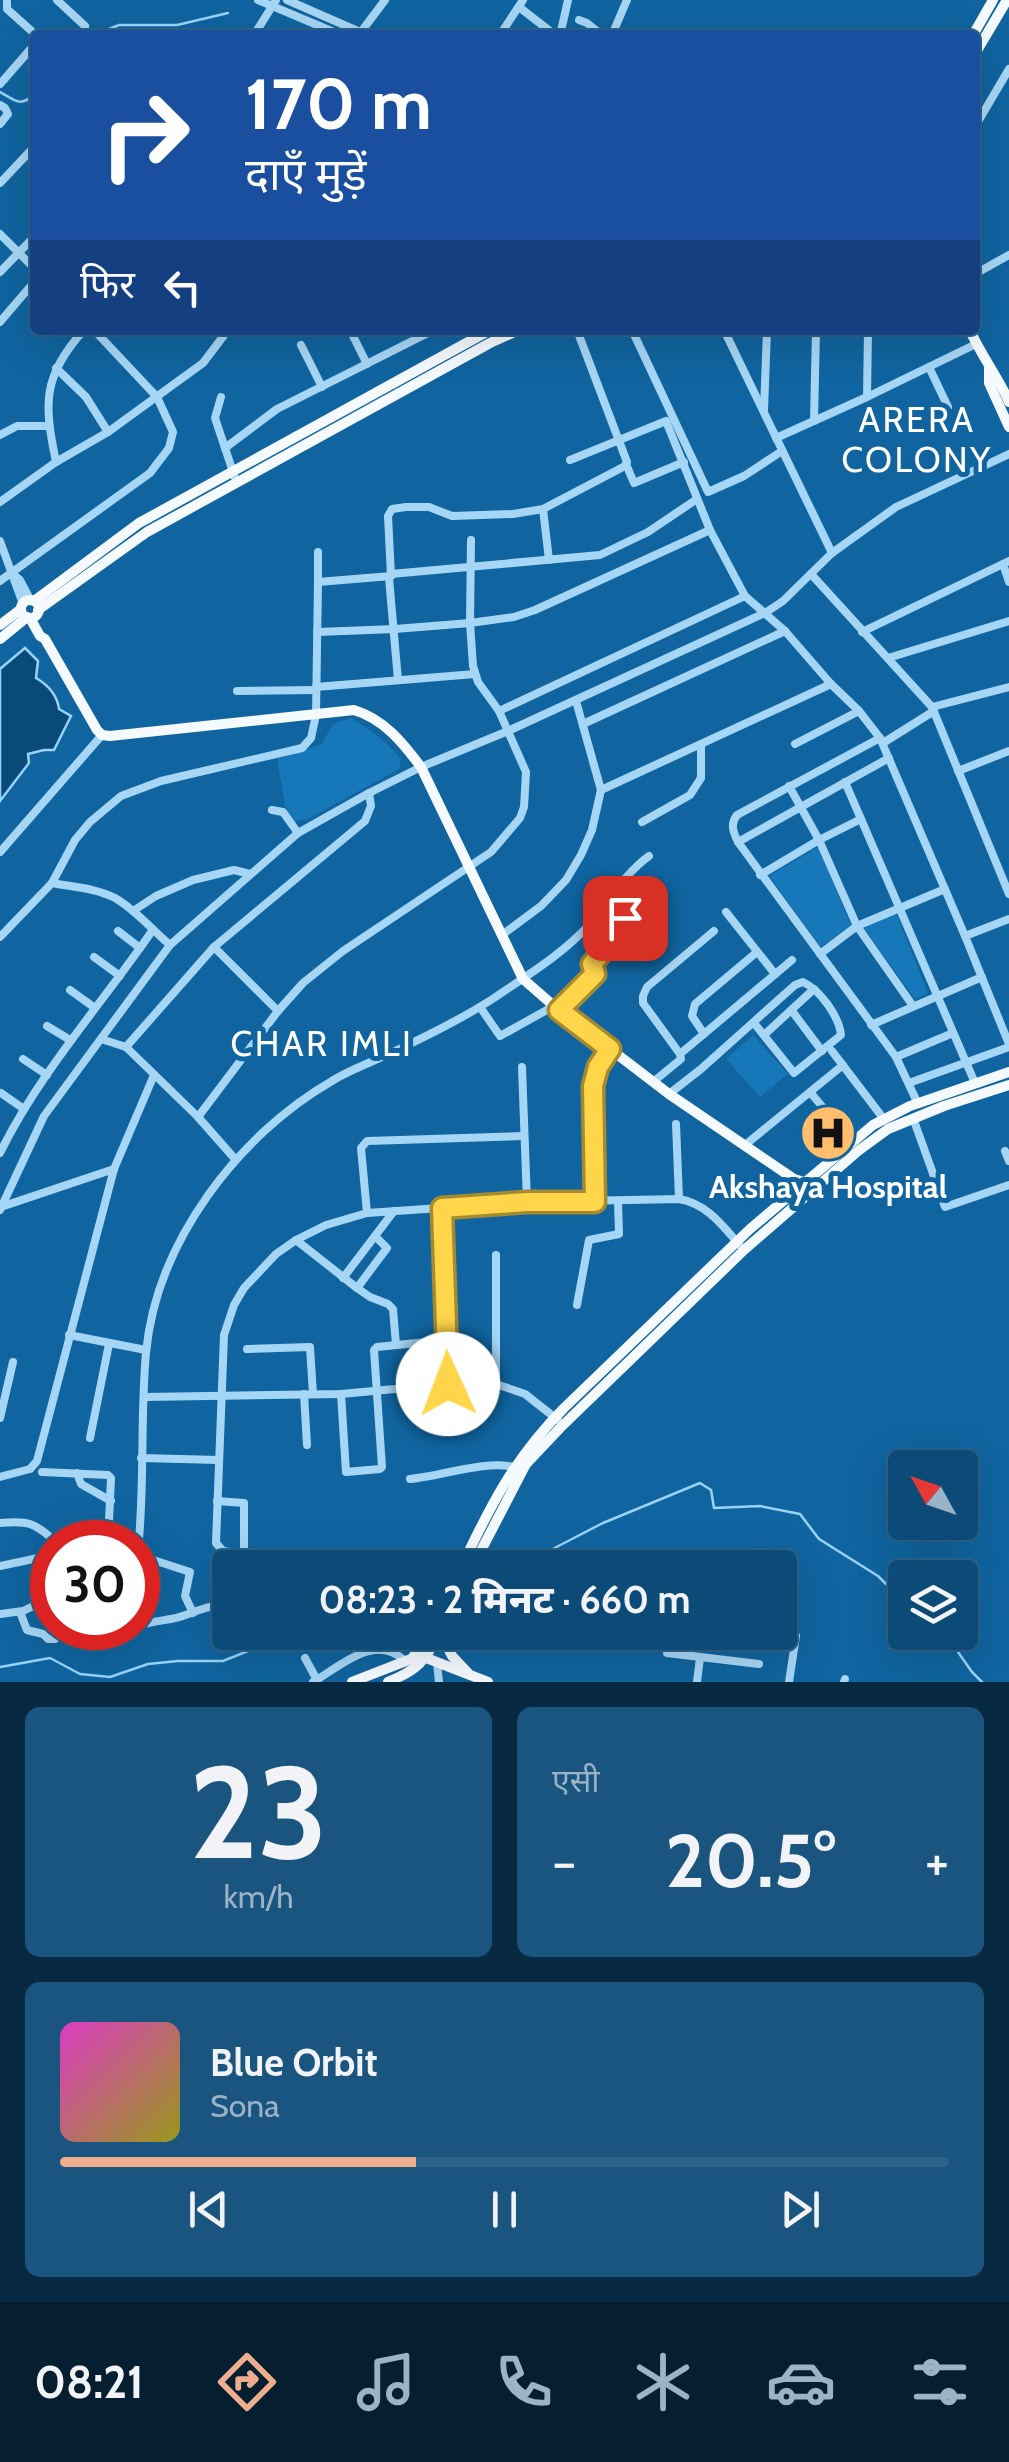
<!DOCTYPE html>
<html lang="hi">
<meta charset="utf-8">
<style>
:root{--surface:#0c4b77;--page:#1a557f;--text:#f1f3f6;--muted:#9ab3c6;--line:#2c6389;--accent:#eead8d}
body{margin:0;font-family:Cabin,"Noto Sans Devanagari",sans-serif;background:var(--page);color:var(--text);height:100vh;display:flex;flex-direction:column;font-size:38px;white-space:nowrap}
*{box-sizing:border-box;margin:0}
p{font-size:32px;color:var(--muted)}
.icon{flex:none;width:55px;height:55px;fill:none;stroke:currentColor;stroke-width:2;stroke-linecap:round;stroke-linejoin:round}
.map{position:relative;height:1682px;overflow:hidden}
.sheet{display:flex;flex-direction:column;gap:25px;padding:25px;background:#072941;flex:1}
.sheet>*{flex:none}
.hud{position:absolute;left:30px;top:30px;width:950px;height:305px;border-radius:10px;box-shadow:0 10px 40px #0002,0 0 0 2px var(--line);background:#1a4fa0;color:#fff;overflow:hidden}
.needle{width:65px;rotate:310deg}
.controls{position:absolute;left:888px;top:1450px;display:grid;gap:20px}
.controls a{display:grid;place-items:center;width:90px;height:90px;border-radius:10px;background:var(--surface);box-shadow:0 10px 40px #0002,0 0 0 2px var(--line);font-size:50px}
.speed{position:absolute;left:30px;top:1520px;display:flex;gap:20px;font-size:50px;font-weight:700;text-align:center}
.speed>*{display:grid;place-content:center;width:130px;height:130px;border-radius:50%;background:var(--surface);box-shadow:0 10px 40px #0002,0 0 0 2px var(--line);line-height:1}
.speed .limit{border:15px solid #d22;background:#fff;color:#111}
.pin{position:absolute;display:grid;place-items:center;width:85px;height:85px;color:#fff;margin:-42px;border-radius:20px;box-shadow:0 5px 15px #0006}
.me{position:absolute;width:110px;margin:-55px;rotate:358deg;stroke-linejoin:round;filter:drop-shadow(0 0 8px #0008)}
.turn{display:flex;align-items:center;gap:35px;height:210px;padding:0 50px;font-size:45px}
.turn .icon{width:130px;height:130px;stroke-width:2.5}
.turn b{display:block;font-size:70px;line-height:85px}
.then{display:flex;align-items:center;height:95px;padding:0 50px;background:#0003;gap:20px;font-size:38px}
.big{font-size:75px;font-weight:800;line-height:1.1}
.sheet .card{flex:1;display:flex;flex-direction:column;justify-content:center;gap:15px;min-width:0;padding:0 35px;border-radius:15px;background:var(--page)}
.sheet .dial{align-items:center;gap:0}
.dial b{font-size:130px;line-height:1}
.song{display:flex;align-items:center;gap:30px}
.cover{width:120px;height:120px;border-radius:15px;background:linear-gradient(135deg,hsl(310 70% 55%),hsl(60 70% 35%))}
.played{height:10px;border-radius:5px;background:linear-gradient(90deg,var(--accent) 40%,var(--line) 40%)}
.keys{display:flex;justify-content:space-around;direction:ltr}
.heat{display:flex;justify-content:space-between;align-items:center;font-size:55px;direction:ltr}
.sheet .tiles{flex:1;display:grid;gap:25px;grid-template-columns:1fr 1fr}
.card:last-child{grid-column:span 2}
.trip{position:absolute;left:212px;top:1550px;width:585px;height:100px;border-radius:10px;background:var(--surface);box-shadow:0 10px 40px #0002,0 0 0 2px var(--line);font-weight:800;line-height:100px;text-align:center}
.tabs{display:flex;height:160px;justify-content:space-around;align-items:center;background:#051e30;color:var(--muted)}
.tabs .icon{width:70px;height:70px}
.tabs .current{color:var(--accent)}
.tabs b{font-size:45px;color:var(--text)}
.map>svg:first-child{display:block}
.green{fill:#1778b9}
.water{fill:#094a7a;stroke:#98d3f9;stroke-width:2.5}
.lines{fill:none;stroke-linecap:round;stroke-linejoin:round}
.stream{stroke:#98d3f9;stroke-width:2.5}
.minor{stroke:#a6d6f5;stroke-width:8}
.major{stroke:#f5faff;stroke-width:10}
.route-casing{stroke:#a68a30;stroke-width:25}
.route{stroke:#ffd54a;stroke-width:18}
.labels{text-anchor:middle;stroke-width:10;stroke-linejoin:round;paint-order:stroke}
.poi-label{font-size:32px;font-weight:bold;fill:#fff;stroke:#10649f}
.neighbourhood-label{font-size:35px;letter-spacing:2.5px;fill:#fff;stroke:#10649f}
</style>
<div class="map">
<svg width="1009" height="1682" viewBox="0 0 1009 1682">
<rect width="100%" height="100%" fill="#10649f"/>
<g class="green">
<path d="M351 718C371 730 386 741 401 759L399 769 308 819 294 821 287 816 277 759 322 744 333 724Z"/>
<polygon points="818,847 851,925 821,947 769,876"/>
<polygon points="896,913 928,993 915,999 864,928"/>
<polygon points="753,1035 788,1074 760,1097 726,1059"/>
</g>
<path class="water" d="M25 648 38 661 36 678C48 685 57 694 59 709L71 716 54 750H44L28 754 29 763 0 801V669Z"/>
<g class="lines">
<g class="stream">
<polyline points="94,35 119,25 177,25 228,13"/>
<path d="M0 92C15 100 20 108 35 94"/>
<polyline points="484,1557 543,1554 603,1523 700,1483 711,1490 714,1508 760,1506 800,1514 819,1539 878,1576 905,1603"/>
<polyline points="415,1568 428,1561 462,1557"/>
<polyline points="944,1632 972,1672 982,1682"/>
<polyline points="0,1667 50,1658 80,1674 110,1677 148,1664 178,1661 223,1661 263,1645 279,1632"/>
</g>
<g class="minor">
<polyline points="7,0 7,9 36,35"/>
<polyline points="57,0 85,26"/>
<polyline points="258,0 341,35"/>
<polyline points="287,0 367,35"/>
<polyline points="519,7 555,35 561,31 568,0"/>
<polyline points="579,20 587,23 602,35"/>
<polyline points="361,32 385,0"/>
<polyline points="254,35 276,0"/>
<polyline points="500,35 523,0"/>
<polyline points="612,35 627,0"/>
<polyline points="0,84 35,44"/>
<polyline points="0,105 5,108 8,114 0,124"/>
<polyline points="975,131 976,125 1009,69"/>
<polyline points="0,183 35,146"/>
<polyline points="0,234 35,269"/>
<polyline points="0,272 35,236"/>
<polyline points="975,274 1009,255"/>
<polyline points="0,322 35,281"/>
<polyline points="350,330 367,364"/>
<polyline points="632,330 708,492 744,476 782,451"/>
<polyline points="724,330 832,553"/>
<polyline points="301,345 322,387"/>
<polyline points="929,367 948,407"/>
<polyline points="56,368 86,397 108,432"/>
<polyline points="221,397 215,418 236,481"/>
<polyline points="867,397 976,344"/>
<polyline points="764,410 767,330"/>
<polyline points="814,421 816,330"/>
<polyline points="0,435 17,426 48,426"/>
<polyline points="776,438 867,397 868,330"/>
<polyline points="225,448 277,409 434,330"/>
<polyline points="570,460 666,421 710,530 745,596 785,631 831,684 859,711 880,738 965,936 1009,1044"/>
<path d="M56 462C44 404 42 376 84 330"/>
<polyline points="626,464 634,483 684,462"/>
<polyline points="0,502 56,462 108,432 203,363 228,330"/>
<polyline points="543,509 549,560"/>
<polyline points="0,541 23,604"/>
<polyline points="318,552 318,582"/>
<polyline points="1003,564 1009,582"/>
<polyline points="13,574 20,580 31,601"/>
<polyline points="391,574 600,555 648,532 697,499"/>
<polyline points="811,574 932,707 1009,894"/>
<polyline points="389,578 398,680"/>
<polyline points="0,581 150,473 169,448 173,432 157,397 94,330"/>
<polyline points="317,632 395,629 470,623 514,617 535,610 710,530"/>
<polyline points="862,632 1009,561"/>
<polyline points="888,658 1009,621"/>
<polyline points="316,687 475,674"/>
<polyline points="237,691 316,690"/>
<polyline points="932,707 1009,687"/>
<polyline points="499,711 745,596"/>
<polyline points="583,724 785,631"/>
<polyline points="883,743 934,711"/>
<polyline points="795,744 859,711"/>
<polyline points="889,758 738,842 896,1057 918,1104"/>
<polyline points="958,771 1009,751"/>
<polyline points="845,782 975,1083"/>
<polyline points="789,786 819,840 857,926 913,1006"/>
<polyline points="601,790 831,684"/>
<polyline points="272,810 283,812 298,833"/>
<polyline points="642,822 690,795 701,778 701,744"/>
<path d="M738 842C733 832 730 824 737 815L880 738"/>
<polyline points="0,852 102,735"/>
<polyline points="760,875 819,840 861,819"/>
<polyline points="627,878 654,901"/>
<path d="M52 883C72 887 96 888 115 898 136 910 152 930 170 945"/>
<polyline points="133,911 156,896 193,880 234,870 250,874"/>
<polyline points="726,912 775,974"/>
<polyline points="118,931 140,948"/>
<polyline points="502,935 541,906 566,880 581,855 592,830 601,790 576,701"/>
<polyline points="965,936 1009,919"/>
<polyline points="0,937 52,883 75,840 90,822 121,796 161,781 302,748 311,738 316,715 318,582 391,576 388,516 392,509 406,507 429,507 452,516 513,514 543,509 625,466 627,462 577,330"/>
<polyline points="214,947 278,1011"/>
<polyline points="820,954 857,926 945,889"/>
<polyline points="94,957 120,976"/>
<polyline points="70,990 95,1008"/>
<polyline points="480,1007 500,1036 554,1006"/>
<path d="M559 1010 595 974 592 964C595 959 600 956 602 951 611 934 605 932 625 921L622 910 608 900"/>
<polyline points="792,1011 822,1051"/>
<polyline points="871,1025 982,977"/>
<polyline points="47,1026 70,1040"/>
<polyline points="704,1034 692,1016 695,1004 757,952"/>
<polyline points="764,1035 814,989"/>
<polyline points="101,1039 126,1047 198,1117 235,1159"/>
<polyline points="126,1047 214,947 365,821 371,806 369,793"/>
<polyline points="832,1051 883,1118"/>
<polyline points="680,1054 792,960"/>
<polyline points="896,1057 953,1033"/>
<polyline points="23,1059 47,1075"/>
<polyline points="522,1067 527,1202"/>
<polyline points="653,1082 681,1059 680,1054 643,1003 643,996 647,987 714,931"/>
<polyline points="909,1083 1009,1047"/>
<polyline points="810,1092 852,1142"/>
<polyline points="1,1093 24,1109"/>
<path d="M669 1094 701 1069 795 985 803 982C820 990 839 1016 841 1035L794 1073 754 1023"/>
<polyline points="198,1117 278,1011 303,983 343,951 491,852 520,818 524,807 526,772 499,711 478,682 473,666 470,623 471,540"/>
<polyline points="913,1118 945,1207 1009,1185"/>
<polyline points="676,1124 679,1199"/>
<polyline points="745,1145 843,1065"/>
<polyline points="1005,1151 1009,1161"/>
<path d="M0 1153C40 1072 101 1005 152 931"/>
<polyline points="595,1201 593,1086 598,1067 610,1049"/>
<polyline points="1,1207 114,1169"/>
<polyline points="442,1208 449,1384"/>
<polyline points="0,1210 44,1116 170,945 298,833 369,793 421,767 508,731 765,613 783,601 832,553 896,507 1009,454"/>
<polyline points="367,1213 361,1148 367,1141 524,1136"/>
<polyline points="296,1240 357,1288 370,1297 388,1304 393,1309 396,1345"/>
<polyline points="343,1278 394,1211"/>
<polyline points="357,1288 387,1248 375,1236"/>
<polyline points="577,1305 589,1240 619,1234 618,1201"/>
<polyline points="69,1335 146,1350"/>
<polyline points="247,1349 310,1347 313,1394"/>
<polyline points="496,1384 496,1255"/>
<polyline points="304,1394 307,1445"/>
<polyline points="341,1394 346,1472 380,1469 382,1467 374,1350 377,1347 447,1340"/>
<polyline points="144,1397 341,1394 449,1384 496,1384 525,1394 558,1420"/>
<polyline points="0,1418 13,1362"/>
<polyline points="90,1438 109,1344"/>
<polyline points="141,1458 219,1460"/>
<polyline points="42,1472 108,1475 111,1478 108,1542"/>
<polyline points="77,1473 81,1484 111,1501"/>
<polyline points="0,1477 30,1469 37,1461 114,1169 154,1075"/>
<path d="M410 1479C443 1476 484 1460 514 1467"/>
<polyline points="217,1501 244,1503 244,1555"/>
<path d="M0 1523C28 1520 35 1523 56 1542"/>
<path d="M138 1550C145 1485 140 1418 146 1353 156 1243 238 1135 332 1081 351 1069 373 1062 393 1052 427 1036 462 1019 494 998 526 976 563 954 590 924 609 902 624 874 649 856"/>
<polyline points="138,1555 190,1572 185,1596 193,1613"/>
<polyline points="0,1566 52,1555"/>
<path d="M300 1568 297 1561 223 1551 216 1543 224 1335 234 1305 244 1288 276 1254 296 1240 326 1225 367 1213 527 1202 679 1199C709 1204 725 1229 744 1250"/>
<polyline points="219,1605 218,1622 227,1628 233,1643"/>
<polyline points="20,1612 27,1630 43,1634 48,1639 55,1639"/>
<polyline points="0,1614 23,1611 52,1597"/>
<path d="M138 1626C149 1622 160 1621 171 1619 192 1615 209 1602 230 1607"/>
<polyline points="99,1628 103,1634 132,1628"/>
<polyline points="667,1653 759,1664"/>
<polyline points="305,1658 317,1680"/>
<polyline points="437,1663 439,1682"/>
<path d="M313 1682C341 1666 374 1633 404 1660"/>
<polyline points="697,1682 700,1658"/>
<polyline points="789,1682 796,1636"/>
<polyline points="844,1682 845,1679"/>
</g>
<g class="major">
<polyline points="973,35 993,0"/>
<polyline points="975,54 1007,0"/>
<path d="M970 330C981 356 998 376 1009 402"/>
<polyline points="989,369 989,383 1009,427"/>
<circle cx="30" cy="609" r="9"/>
<polyline points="34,601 139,523 490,330"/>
<polyline points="38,610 147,532 490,343 519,330"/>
<path d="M30 618 40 636 45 639 97 730 102 735 110 736 354 710C384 719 403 743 421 767L523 979 554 1006 669 1094 794 1179 804 1182 812 1190"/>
<polyline points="0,625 21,609"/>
<polyline points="0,639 27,617"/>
<path d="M461 1568C491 1504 514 1459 564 1408L750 1229 873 1125 910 1106 1009 1072"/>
<polyline points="472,1568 526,1464 560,1428 744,1250 858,1151 888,1129 944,1106 1009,1085"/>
<polyline points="440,1633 452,1656 468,1673"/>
<polyline points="416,1654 488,1682"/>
<polyline points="352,1682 411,1659 421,1648 431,1632"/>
<path d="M388 1682C418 1670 425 1661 440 1632"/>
</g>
</g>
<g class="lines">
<g class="route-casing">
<path id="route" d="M448 1384 442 1208 527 1202H595L593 1086 598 1067 610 1049 559 1010 595 974 592 964C595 960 599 956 602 952 609 939 606 928 623 924L625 918"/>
</g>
<use href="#route" class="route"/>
</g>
<defs>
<g id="hospital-disc" transform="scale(2.875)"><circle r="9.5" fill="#ffbe6b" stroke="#10649f"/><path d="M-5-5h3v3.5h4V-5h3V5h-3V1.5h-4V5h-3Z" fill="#111"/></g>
</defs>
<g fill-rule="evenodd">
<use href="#hospital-disc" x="828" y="1133"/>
</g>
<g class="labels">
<g class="poi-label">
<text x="828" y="1198">Akshaya Hospital</text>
</g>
<g class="neighbourhood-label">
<text x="917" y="432">ARERA<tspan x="917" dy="40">COLONY</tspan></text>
<text x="322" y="1056">CHAR IMLI</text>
</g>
</g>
</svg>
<div class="controls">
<a><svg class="needle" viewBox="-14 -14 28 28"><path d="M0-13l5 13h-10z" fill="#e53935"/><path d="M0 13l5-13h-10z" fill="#9ab3c6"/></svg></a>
<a><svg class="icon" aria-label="layers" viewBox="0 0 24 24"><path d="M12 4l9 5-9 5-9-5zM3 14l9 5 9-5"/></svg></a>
</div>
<div class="speed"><div class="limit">30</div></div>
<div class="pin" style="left:625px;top:918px;background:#d93025"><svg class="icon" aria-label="arrive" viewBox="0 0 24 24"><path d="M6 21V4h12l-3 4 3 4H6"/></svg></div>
<svg class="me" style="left:448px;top:1384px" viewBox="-20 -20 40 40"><circle r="19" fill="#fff"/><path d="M0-13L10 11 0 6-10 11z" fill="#ffd54a"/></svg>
<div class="trip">08:23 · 2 मिनट · 660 m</div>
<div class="hud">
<div class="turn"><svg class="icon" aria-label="right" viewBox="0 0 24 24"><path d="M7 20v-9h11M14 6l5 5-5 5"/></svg><div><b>170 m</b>दाएँ मुड़ें</div></div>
<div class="then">फिर<svg class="icon" aria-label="left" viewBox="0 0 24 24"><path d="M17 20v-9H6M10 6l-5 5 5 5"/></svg></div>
</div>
</div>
<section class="sheet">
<div class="tiles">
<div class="card dial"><b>23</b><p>km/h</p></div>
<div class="card"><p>एसी</p>
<div class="heat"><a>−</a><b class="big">20.5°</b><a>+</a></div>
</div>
<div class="card">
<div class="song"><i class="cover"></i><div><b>Blue Orbit</b><p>Sona</p></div></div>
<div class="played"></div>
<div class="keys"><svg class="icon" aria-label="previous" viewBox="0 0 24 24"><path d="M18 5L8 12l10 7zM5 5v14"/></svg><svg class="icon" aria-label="pause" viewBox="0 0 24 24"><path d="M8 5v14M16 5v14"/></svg><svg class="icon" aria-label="next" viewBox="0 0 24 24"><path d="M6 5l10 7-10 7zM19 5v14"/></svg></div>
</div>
</div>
</section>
<nav class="tabs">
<b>08:21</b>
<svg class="icon current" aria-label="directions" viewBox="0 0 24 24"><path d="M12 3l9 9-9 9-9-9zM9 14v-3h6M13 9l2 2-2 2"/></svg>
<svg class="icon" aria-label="music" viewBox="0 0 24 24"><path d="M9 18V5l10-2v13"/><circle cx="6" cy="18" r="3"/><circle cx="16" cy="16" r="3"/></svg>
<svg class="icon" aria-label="phone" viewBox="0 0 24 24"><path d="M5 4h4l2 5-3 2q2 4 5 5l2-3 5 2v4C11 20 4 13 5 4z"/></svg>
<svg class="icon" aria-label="climate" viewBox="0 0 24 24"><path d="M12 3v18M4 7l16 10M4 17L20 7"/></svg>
<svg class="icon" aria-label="car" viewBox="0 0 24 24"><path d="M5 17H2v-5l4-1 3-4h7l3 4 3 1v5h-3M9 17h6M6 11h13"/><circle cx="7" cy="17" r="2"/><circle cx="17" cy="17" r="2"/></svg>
<svg class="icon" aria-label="filters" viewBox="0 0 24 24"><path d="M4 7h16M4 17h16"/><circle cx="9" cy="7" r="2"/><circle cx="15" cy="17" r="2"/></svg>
</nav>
